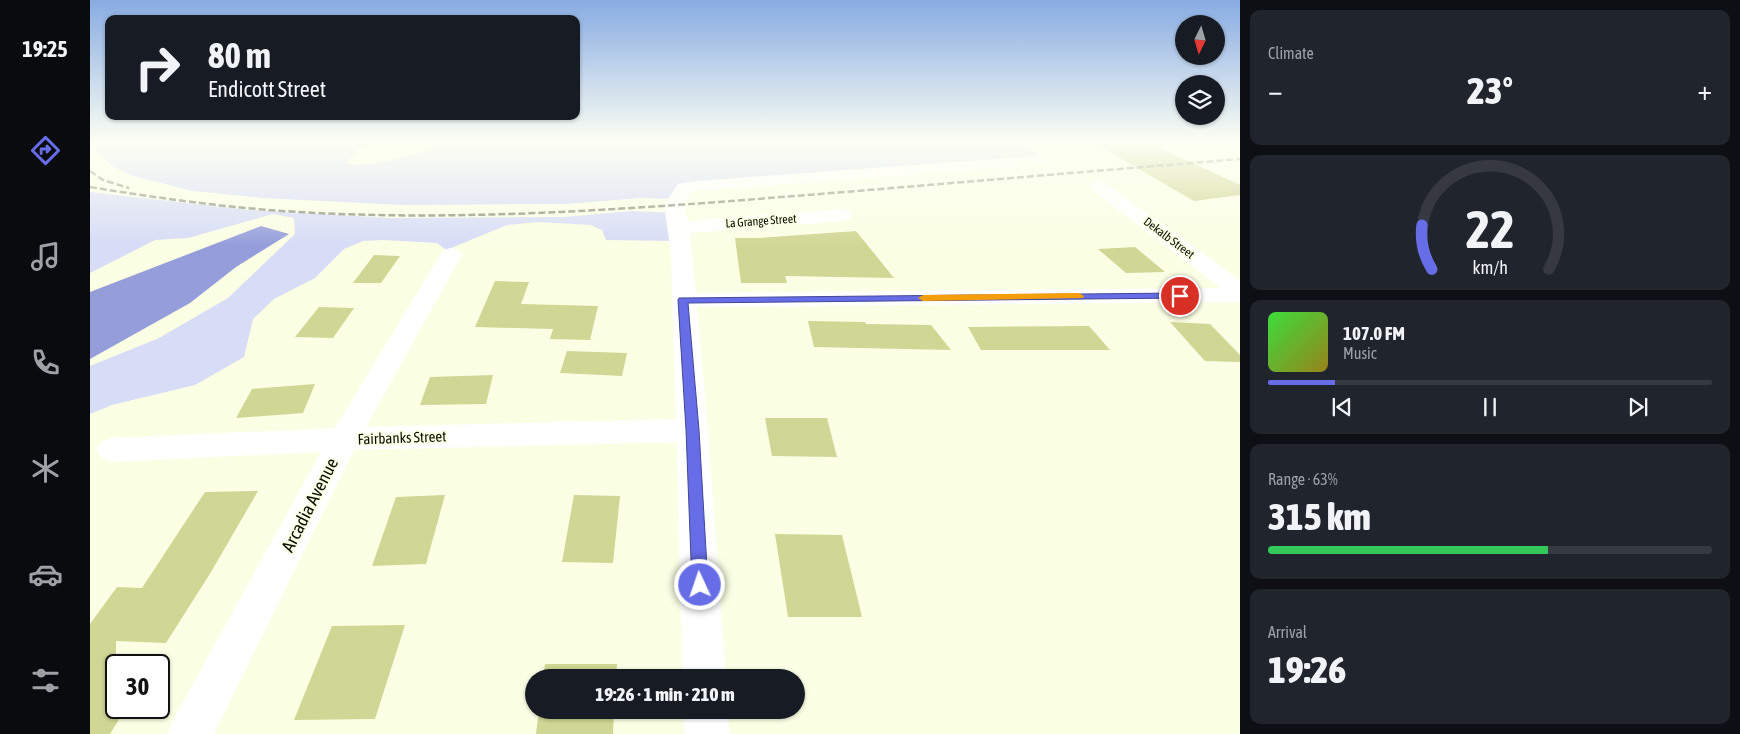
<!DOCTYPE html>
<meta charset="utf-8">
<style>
:root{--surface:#171b24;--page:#20242c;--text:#f1f3f6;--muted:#9ea1a6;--line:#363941;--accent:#666de6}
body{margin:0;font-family:"Asap Condensed",sans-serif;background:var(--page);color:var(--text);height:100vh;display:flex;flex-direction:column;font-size:19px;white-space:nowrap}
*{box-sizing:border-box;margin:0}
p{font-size:16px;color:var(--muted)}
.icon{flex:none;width:28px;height:28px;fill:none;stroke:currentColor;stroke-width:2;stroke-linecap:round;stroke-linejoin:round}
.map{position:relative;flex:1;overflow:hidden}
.panel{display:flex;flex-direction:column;gap:10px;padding:10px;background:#0d0f14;width:500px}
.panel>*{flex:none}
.guide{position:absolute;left:15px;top:15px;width:475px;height:105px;border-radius:10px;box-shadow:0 1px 4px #0004;background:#171b24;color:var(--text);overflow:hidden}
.needle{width:32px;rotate:185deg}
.fabs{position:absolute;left:1085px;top:15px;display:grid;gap:10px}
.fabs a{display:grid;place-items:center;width:50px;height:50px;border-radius:50%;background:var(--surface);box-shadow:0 1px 4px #0004;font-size:25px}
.speed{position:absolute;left:15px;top:654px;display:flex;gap:10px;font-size:25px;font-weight:700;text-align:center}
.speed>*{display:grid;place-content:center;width:65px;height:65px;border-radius:50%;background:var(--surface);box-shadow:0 1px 4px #0004;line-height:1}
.speed .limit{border:2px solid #111;border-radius:8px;background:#fff;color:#111}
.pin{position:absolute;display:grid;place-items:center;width:42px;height:42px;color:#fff;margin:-21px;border:2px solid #fff;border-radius:50%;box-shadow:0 1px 5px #0007}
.me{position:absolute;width:55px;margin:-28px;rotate:357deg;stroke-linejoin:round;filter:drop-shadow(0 0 4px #0008)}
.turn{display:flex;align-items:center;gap:18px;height:105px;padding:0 20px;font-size:22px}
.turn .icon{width:65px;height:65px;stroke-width:2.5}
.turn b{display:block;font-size:35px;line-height:42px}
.big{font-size:38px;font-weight:800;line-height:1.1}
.panel .widget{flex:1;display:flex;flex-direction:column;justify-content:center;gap:8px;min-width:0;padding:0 18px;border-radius:10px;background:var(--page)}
.panel .dial{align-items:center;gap:0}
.dial svg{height:130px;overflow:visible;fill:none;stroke:var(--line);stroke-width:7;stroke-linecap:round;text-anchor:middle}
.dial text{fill:var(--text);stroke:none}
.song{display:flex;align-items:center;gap:15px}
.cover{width:60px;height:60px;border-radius:8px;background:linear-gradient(135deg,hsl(120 70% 55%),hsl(50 70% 35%))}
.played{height:5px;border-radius:2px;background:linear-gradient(90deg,var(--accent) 15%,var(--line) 15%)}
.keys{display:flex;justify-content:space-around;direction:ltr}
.heat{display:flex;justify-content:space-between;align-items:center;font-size:28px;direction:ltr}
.charge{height:8px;border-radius:4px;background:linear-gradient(90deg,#34c759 63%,var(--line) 0)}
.trip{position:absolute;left:435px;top:669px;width:280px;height:50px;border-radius:25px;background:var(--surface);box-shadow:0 1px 4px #0004;font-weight:800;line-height:50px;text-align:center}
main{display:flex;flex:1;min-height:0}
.menu{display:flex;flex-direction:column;width:90px;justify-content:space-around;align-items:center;background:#090b0e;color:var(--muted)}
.menu .icon{width:35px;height:35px}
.menu .selected{color:var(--accent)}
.menu b{font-size:22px;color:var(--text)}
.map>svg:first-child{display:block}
.green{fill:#d7dcf7}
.water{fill:#959eda}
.building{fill:#d0d693}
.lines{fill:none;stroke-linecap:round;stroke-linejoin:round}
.street{fill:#fff;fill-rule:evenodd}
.rail{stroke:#8f917e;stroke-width:2.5;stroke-dasharray:7 3;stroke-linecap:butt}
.route{fill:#666de6;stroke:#424796}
.slow{fill:#f59e0b}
.labels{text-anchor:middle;stroke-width:4;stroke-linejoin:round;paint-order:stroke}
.far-street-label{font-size:12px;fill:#0f1005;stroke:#fbffe4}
.street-label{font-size:15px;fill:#0f1005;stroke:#fbffe4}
.near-street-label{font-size:18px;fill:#0f1005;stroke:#fbffe4}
</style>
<main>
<nav class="menu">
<b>19:25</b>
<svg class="icon selected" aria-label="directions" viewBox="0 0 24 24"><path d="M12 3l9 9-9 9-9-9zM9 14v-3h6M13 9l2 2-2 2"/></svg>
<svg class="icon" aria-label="music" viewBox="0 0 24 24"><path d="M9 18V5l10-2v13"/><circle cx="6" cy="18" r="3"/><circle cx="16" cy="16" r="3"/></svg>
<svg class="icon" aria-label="phone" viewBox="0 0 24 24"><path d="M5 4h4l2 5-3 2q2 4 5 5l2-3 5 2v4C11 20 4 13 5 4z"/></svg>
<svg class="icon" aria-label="climate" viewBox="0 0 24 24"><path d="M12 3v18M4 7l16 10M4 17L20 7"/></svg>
<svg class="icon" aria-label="car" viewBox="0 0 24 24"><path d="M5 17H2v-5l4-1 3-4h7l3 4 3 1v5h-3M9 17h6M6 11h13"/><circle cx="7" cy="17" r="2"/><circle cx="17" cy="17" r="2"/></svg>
<svg class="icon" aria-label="filters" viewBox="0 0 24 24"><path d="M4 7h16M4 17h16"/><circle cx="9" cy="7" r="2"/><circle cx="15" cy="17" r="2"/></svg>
</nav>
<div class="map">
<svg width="1150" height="734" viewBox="0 0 1150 734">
<rect width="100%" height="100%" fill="#fbffe4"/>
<g class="green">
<path d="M4 143H291L268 150 257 163C273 170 334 154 348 143H936L948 157 605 183 591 199 550 198 476 204 312 205 173 198 103 191 43 176 24 167 7 152Z"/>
<polygon points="0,192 159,210 301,218 474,217 542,211 590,213 589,241 516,240 512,230 501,225 448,222 417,225 356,250 347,243 293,240 273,241 254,249 225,278 184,299 163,319 154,357 105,385 22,405 0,414 0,366 69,338 138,298 205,234 204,218 183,214 98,238 65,240 0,273"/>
</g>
<polygon class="water" points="171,226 199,234 146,267 100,303 0,359 0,292"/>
<g class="building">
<polygon points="1004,143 1059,143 1150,185 1150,195 1104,201"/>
<polygon points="766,231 804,278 695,276 697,283 651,283 645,238 669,238"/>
<polygon points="1045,247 1075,272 1036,273 1008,249"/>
<polygon points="284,255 310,256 291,283 263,283"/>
<polygon points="405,281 439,282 431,304 508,306 500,340 460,339 463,329 385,327"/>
<polygon points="229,307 264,308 243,338 205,337"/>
<polygon points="718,321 775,322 776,324 841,325 861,350 724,347"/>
<polygon points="1080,322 1120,324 1150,355 1150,362 1115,361"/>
<polygon points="999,326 1020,350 891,350 878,327"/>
<polygon points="477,351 537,353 532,376 470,373"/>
<polygon points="403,375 396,404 330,405 340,377"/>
<polygon points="225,384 213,413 146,418 162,389"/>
<polygon points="675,418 737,418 747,457 682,456"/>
<polygon points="168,491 121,572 76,643 26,641 26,708 36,708 20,734 0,734 0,624 27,587 52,588 115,492"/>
<polygon points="355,495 336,564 282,566 306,497"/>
<polygon points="484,495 530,496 523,563 472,562"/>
<polygon points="685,534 752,535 772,617 698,617"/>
<polygon points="315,625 285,719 204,720 242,626"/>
<polygon points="455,664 527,664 526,678 453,678"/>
<polygon points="449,710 524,710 523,734 446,734"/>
</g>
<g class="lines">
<g class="street">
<polygon points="957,155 963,156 965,160 963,164 607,191 601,192 594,205 598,221 752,209 759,211 762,215 759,219 752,221 600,233 606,293 1131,288 1002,190 999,186 1002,182 1008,181 1014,182 1150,280 1150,302 607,307 618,430 636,678 592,678 587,442 264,450 124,734 77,734 84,718 231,452 22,462 11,458 6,450 11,442 22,438 245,428 350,255 353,250 361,248 369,250 372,255 276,427 586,419 581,254 574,205 588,184 607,181"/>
<polygon points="593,710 637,710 640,734 594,734"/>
</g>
<g class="rail">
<polyline points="0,171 13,180 39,188"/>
<path d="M0 187C55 196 111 204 167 209 346 224 526 210 705 196 853 184 1002 171 1150 159"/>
</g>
</g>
<linearGradient id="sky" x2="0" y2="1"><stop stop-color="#87abe2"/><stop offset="0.58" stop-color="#fdfff3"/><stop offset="1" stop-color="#fdfff3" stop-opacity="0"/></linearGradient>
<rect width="1150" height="246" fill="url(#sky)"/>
<polygon class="route" points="1090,293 1095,296 1094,298 598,303 609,430 618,585 615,590 610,593 604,590 602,585 596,430 588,300 589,298"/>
<polygon class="slow" points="989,293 994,296 993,298 833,301 828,298 833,295"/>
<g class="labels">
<g class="far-street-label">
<text transform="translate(671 221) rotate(-4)" y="4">La Grange Street</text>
<text transform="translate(1079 238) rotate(37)" y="4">Dekalb Street</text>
</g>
<g class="street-label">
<text transform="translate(312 438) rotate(-2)" y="5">Fairbanks Street</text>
</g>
<g class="near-street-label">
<text transform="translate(220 505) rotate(-63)" y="6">Arcadia Avenue</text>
</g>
</g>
</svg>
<div class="fabs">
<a><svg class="needle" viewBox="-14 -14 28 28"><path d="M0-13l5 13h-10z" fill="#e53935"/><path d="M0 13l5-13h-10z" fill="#9ea1a6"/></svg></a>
<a><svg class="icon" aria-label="layers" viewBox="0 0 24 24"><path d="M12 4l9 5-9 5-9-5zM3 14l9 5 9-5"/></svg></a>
</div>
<div class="speed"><div class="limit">30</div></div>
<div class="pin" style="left:1090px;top:296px;background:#d93025"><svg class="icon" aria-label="arrive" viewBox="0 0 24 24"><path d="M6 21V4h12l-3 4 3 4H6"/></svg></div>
<svg class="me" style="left:610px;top:585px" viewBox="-20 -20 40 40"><circle r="17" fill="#666de6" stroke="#fff" stroke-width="3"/><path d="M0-11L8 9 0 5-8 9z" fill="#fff"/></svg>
<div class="trip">19:26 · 1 min · 210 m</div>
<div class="guide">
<div class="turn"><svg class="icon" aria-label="right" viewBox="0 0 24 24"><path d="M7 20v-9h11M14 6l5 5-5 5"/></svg><div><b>80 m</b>Endicott Street</div></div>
</div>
</div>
<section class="panel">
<div class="widget"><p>Climate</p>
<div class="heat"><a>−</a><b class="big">23°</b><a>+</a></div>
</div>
<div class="widget dial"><svg viewBox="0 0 100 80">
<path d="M14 69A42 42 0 1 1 86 69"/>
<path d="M14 69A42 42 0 0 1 8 42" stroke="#666de6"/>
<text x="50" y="56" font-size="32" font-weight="700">22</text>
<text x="50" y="72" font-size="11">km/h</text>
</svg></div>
<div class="widget">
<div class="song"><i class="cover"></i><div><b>107.0 FM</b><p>Music</p></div></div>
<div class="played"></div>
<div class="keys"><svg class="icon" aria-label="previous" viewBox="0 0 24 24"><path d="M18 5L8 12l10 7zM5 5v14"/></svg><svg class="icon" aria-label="pause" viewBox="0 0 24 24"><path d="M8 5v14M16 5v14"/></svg><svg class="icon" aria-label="next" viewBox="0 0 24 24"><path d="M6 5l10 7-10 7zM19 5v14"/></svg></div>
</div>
<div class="widget"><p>Range · 63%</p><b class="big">315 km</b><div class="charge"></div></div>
<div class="widget"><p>Arrival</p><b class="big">19:26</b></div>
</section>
</main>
